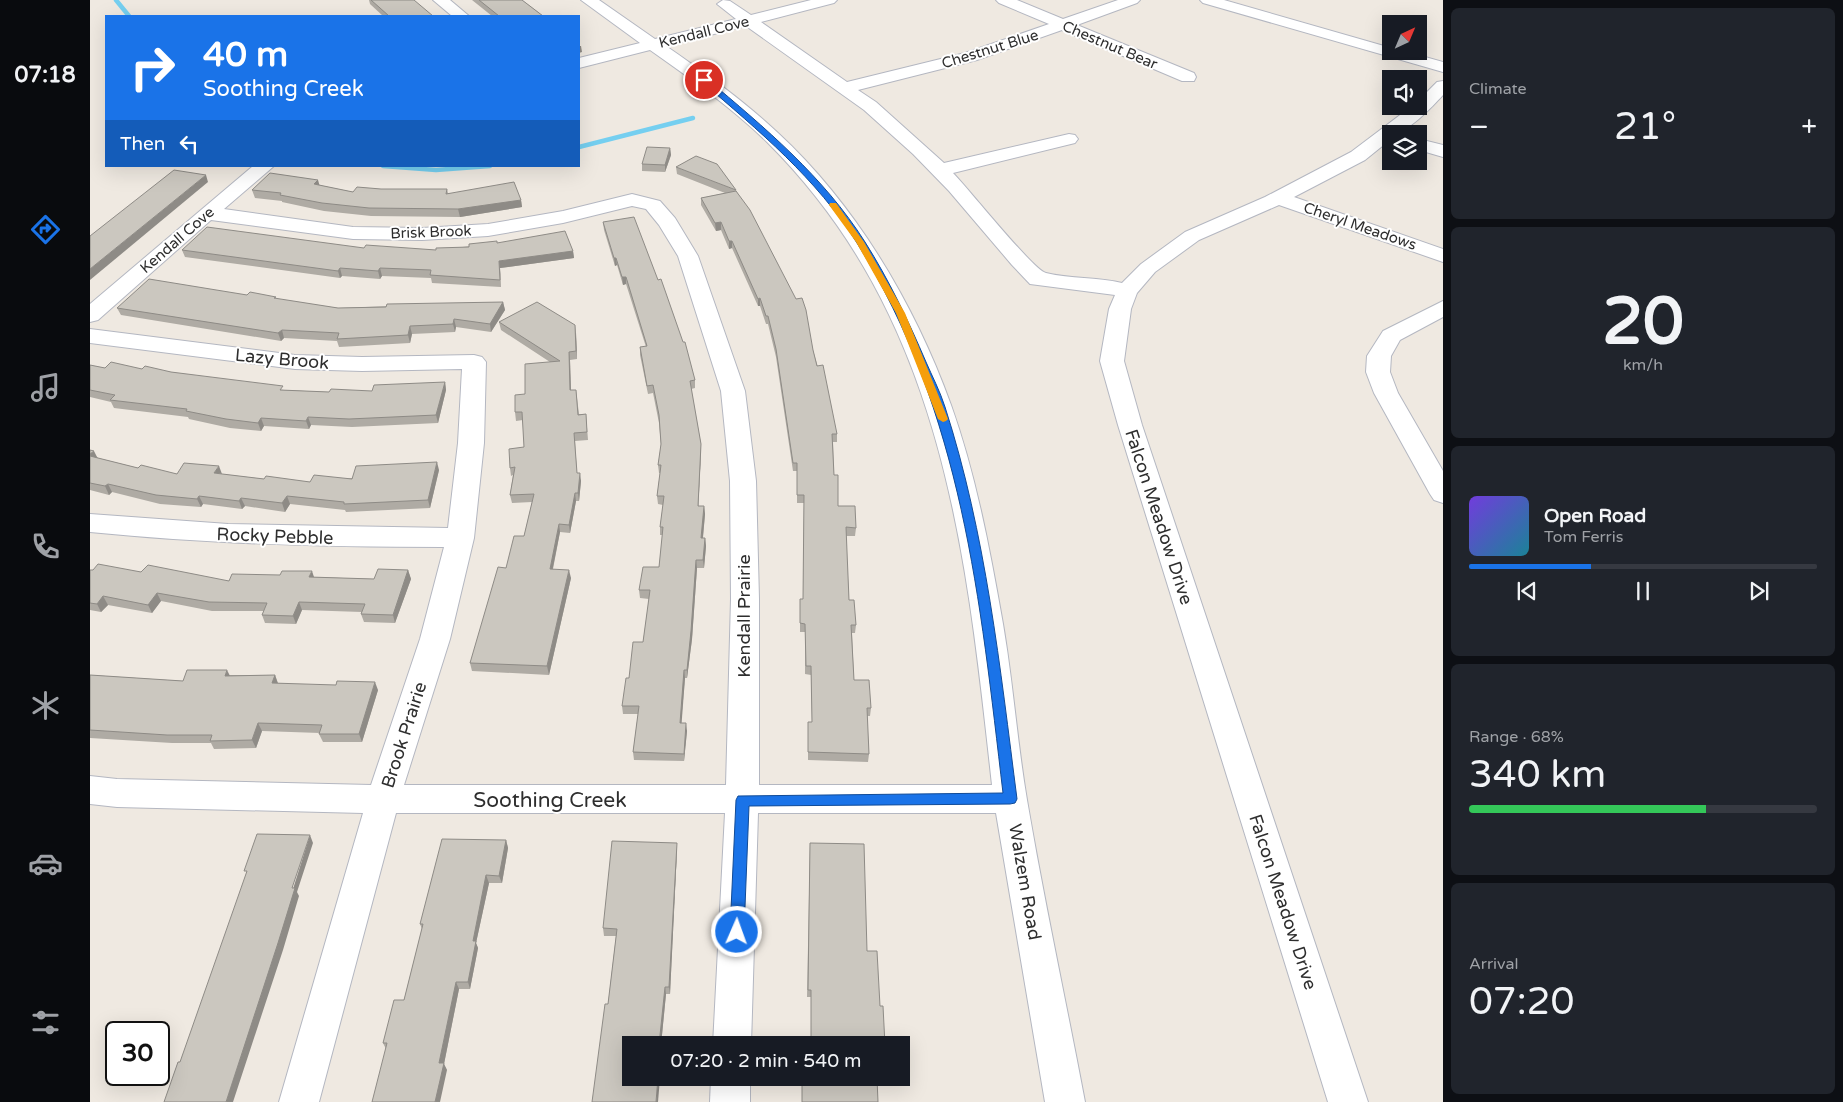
<!DOCTYPE html>
<meta charset="utf-8">
<style>
:root{--surface:#171b24;--page:#20242c;--text:#f1f3f6;--muted:#9ea1a6;--line:#363941;--accent:#1a73e8}
body{margin:0;font-family:"Varela Round",sans-serif;background:var(--page);color:var(--text);height:100vh;display:flex;flex-direction:column;font-size:19px;white-space:nowrap}
*{box-sizing:border-box;margin:0}
p{font-size:16px;color:var(--muted)}
.icon{flex:none;width:28px;height:28px;fill:none;stroke:currentColor;stroke-width:2;stroke-linecap:round;stroke-linejoin:round}
.map{position:relative;flex:1;overflow:hidden}
.sheet{display:flex;flex-direction:column;gap:8px;padding:8px;background:#0d0f14;width:400px}
.sheet>*{flex:none}
.guide{position:absolute;left:15px;top:15px;width:475px;height:152px;border-radius:0px;box-shadow:0 5px 20px #0002;background:#1a73e8;color:#fff;overflow:hidden}
.needle{width:32px;rotate:44deg}
.buttons{position:absolute;left:1292px;top:15px;display:grid;gap:10px}
.buttons a{display:grid;place-items:center;width:45px;height:45px;border-radius:0px;background:var(--surface);box-shadow:0 5px 20px #0002;font-size:25px}
.speed{position:absolute;left:15px;top:1021px;display:flex;gap:10px;font-size:25px;font-weight:700;text-align:center}
.speed>*{display:grid;place-content:center;width:65px;height:65px;border-radius:50%;background:var(--surface);box-shadow:0 5px 20px #0002;line-height:1}
.speed .limit{border:2px solid #111;border-radius:8px;background:#fff;color:#111}
.pin{position:absolute;display:grid;place-items:center;width:42px;height:42px;color:#fff;margin:-21px;border:2px solid #fff;border-radius:50%;box-shadow:0 1px 5px #0007}
.me{position:absolute;width:55px;margin:-28px;rotate:2deg;stroke-linejoin:round;filter:drop-shadow(0 0 4px #0008)}
.turn{display:flex;align-items:center;gap:18px;height:105px;padding:0 15px;font-size:22px}
.turn .icon{width:65px;height:65px;stroke-width:2.5}
.turn b{display:block;font-size:35px;line-height:42px}
.then{display:flex;align-items:center;height:48px;padding:0 15px;background:#0003;gap:10px;font-size:19px}
.big{font-size:38px;font-weight:600;line-height:1.1}
.sheet .card{flex:1;display:flex;flex-direction:column;justify-content:center;gap:8px;min-width:0;padding:0 18px;border-radius:8px;background:var(--page)}
.sheet .dial{align-items:center;gap:0}
.dial b{font-size:65px;line-height:1}
.song{display:flex;align-items:center;gap:15px}
.cover{width:60px;height:60px;border-radius:8px;background:linear-gradient(135deg,hsl(260 70% 55%),hsl(190 70% 35%))}
.played{height:5px;border-radius:2px;background:linear-gradient(90deg,var(--accent) 35%,var(--line) 35%)}
.keys{display:flex;justify-content:space-around;direction:ltr}
.heat{display:flex;justify-content:space-between;align-items:center;font-size:28px;direction:ltr}
.charge{height:8px;border-radius:4px;background:linear-gradient(90deg,#34c759 68%,var(--line) 0)}
.trip{position:absolute;left:532px;top:1036px;width:288px;height:50px;border-radius:0px;background:var(--surface);box-shadow:0 5px 20px #0002;font-weight:600;line-height:50px;text-align:center}
main{display:flex;flex:1;min-height:0}
.dock{display:flex;flex-direction:column;width:90px;justify-content:space-around;align-items:center;background:#090b0e;color:var(--muted)}
.dock .icon{width:35px;height:35px}
.dock .current{color:var(--accent)}
.dock b{font-size:22px;color:var(--text)}
.map>svg:first-child{display:block}
.lines{fill:none;stroke-linecap:round;stroke-linejoin:round}
.stream{stroke:#75cff0;stroke-width:4.5}
.minor-casing{stroke:#b4b7c1;stroke-width:2}
.minor{fill:#fff;fill-rule:evenodd}
.wall{fill:#afaba4}
.shaded-wall{fill:#8e8b86}
.building{fill:#cbc7bf;stroke:#8e8b86}
.route{fill:#1a73e8;stroke:#114b97}
.slow{fill:#f59e0b}
.labels{text-anchor:middle;stroke-width:4;stroke-linejoin:round;paint-order:stroke}
.far-street-label{font-size:15px;fill:#2e2e2e;stroke:#fff}
.street-label{font-size:18px;fill:#2e2e2e;stroke:#fff}
.near-street-label{font-size:21px;fill:#2e2e2e;stroke:#fff}
</style>
<main>
<nav class="dock">
<b>07:18</b>
<svg class="icon current" aria-label="directions" viewBox="0 0 24 24"><path d="M12 3l9 9-9 9-9-9zM9 14v-3h6M13 9l2 2-2 2"/></svg>
<svg class="icon" aria-label="music" viewBox="0 0 24 24"><path d="M9 18V5l10-2v13"/><circle cx="6" cy="18" r="3"/><circle cx="16" cy="16" r="3"/></svg>
<svg class="icon" aria-label="phone" viewBox="0 0 24 24"><path d="M5 4h4l2 5-3 2q2 4 5 5l2-3 5 2v4C11 20 4 13 5 4z"/></svg>
<svg class="icon" aria-label="climate" viewBox="0 0 24 24"><path d="M12 3v18M4 7l16 10M4 17L20 7"/></svg>
<svg class="icon" aria-label="car" viewBox="0 0 24 24"><path d="M5 17H2v-5l4-1 3-4h7l3 4 3 1v5h-3M9 17h6M6 11h13"/><circle cx="7" cy="17" r="2"/><circle cx="17" cy="17" r="2"/></svg>
<svg class="icon" aria-label="filters" viewBox="0 0 24 24"><path d="M4 7h16M4 17h16"/><circle cx="9" cy="7" r="2"/><circle cx="15" cy="17" r="2"/></svg>
</nav>
<div class="map">
<svg width="1353" height="1102" viewBox="0 0 1353 1102">
<rect width="100%" height="100%" fill="#efe9e1"/>
<g class="lines">
<g class="stream">
<polyline points="26,0 39,16"/>
<polyline points="489,147 603,118"/>
<polyline points="293,166 346,170 400,166"/>
</g>
<g class="minor-casing">
<g id="minor">
<polygon points="343,0 360,0 379,16 362,16"/>
<path d="M491 0H509L565 39 646 19 627 4 633 0 640 1 661 15 721 0H747L744 3 671 22 757 82 875 53 959 24 909 3 906 0H927L973 19 1028 0H1050L1047 3 987 25 1104 73 1106 77 1104 81H1092L972 30 887 60 768 90 786 102 854 163 979 134 985 135 988 139 985 143 863 173C878 188 943 270 956 273 981 279 1007 277 1032 283L1051 264 1095 232 1175 197 1261 152 1322 106H1329V100L1347 82 1353 81V95C1342 107 1317 134 1301 134V139L1275 160 1204 197 1353 249V262L1189 205 1109 240 1065 272 1047 293 1041 309 1034 361 1052 425 1278 1102H1238L1028 425 1010 361 1019 309 1025 295 940 284 922 265 859 191 823 154 774 110 656 26 576 46C615 73 653 100 688 133 766 205 825 305 861 405 886 475 900 550 913 624 923 682 927 741 937 800 954 901 976 1001 995 1102H955L906 813H668L661 1045H623L635 813H306L229 1102H189L273 813 27 807 0 804V776L27 779 281 785 330 639 354 547C236 547 118 544 0 532V514L138 524 358 528 368 443 372 369 272 371 205 369 0 343V329L205 355 272 357 384 355 392 357 396 362 394 443 384 538 360 639 314 785H636L641 599 640 481 631 391 588 256 569 225 556 209 542 206 473 223 398 236 332 240 263 239 121 220 8 320 0 322V304L163 166H184L134 209 263 227 332 228 398 224 473 211 542 194 570 201 585 218 608 256 655 391 666 481 669 599V785H902C876 550 854 318 677 142 641 107 601 79 560 50L489 68V58L550 43Z"/>
<polygon points="1110,0 1134,0 1301,48 1301,51 1314,51 1353,62 1353,72 1113,3"/>
<polygon points="1329,139 1353,145 1353,157 1329,150"/>
<polygon points="1353,301 1353,317 1310,340 1301,356 1300,372 1308,393 1353,471 1353,503 1344,500 1340,494 1284,393 1276,372 1277,356 1293,331"/>
<polygon points="621,1078 660,1078 660,1102 620,1102"/>
</g>
</g>
<use href="#minor" class="minor"/>
</g>
<g class="wall">
<polygon points="279,0 310,0 343,16 293,16 280,4"/>
<polygon points="382,0 432,0 453,16 402,16"/>
<polygon points="580,148 581,155 575,172 552,171 552,164"/>
<polygon points="586,167 646,190 723,350 747,434 747,442 743,442 744,475 748,506 766,528 765,536 756,536 759,600 766,625 765,633 762,633 764,680 781,708 780,716 777,716 779,754 778,762 718,760 718,722 722,722 721,675 715,674 715,632 710,632 710,599 713,599 714,503 707,503 707,471 703,471 686,357 678,324 676,324 670,306 668,306 642,248 639,249 631,230 626,231 611,205 611,198 635,193 587,174"/>
<polygon points="229,185 263,192 291,189 357,189 358,193 431,200 432,207 370,217 281,216 234,211 192,202 192,201 165,198 162,190"/>
<polygon points="513,222 605,380 605,388 601,389 611,444 611,452 608,506 614,506 615,514 613,538 615,538 616,546 614,568 607,568 602,639 597,678 595,678 591,723 597,731 594,761 544,760 543,752 548,714 533,714 532,706 539,678 553,642 559,599 550,598 549,590 569,567 573,535 570,535 570,527 573,505 568,504 567,496 570,473 569,473 568,465 571,445 569,423 563,393 558,394 550,355 550,347 556,347 536,284 533,285 527,265 525,266 514,230"/>
<polygon points="408,243 483,251 484,258 410,268 411,287 342,283 341,278 292,276 290,279 252,276 250,278 95,257 92,250 274,248 346,250"/>
<polygon points="157,295 248,308 413,302 415,310 401,332 366,327 365,332 322,334 320,343 249,347 247,341 194,338 191,341 31,315 27,308"/>
<polygon points="409,322 486,333 487,359 480,360 481,390 486,390 489,414 496,414 498,440 485,441 487,473 491,481 489,501 486,501 480,533 470,532 463,569 481,578 459,675 382,671 380,663 416,568 434,536 442,502 422,503 420,495 423,475 421,476 420,468 434,447 433,420 426,421 425,412 435,394 460,362 411,330"/>
<polygon points="0,365 15,368 52,369 81,372 194,390 239,392 282,391 355,382 356,390 348,423 262,427 221,425 219,429 174,426 171,431 140,428 99,419 98,417 24,408 21,402 0,397"/>
<polygon points="0,450 8,458 48,468 87,474 132,474 174,479 220,482 349,470 340,508 256,512 255,510 200,504 195,512 155,506 152,509 113,504 111,507 70,504 22,492 19,495 0,490"/>
<polygon points="0,570 51,572 139,581 224,577 284,579 318,570 321,579 305,623 274,622 271,614 272,612 212,610 206,624 175,623 172,615 174,611 122,611 71,601 62,613 18,605 11,612 0,610"/>
<polygon points="0,675 93,681 139,675 185,675 188,683 288,690 272,742 233,742 229,734 230,733 172,731 166,748 124,749 121,743 82,743 0,738"/>
<polygon points="416,840 418,848 412,883 399,883 386,943 388,948 380,989 369,989 354,1064 357,1070 296,1049 293,1043 314,1000 332,929 330,924"/>
<polygon points="720,843 777,951 790,1006 795,1045 721,1045 721,997 717,997"/>
<polygon points="587,850 580,994 576,994 571,1045 541,1045 518,1004 526,936 514,936 513,928"/>
</g>
<g class="shaded-wall">
<polygon points="489,46 491,46 492,52 489,53"/>
<polygon points="580,148 581,155 575,172 575,165"/>
<polygon points="116,175 118,182 0,280 0,269"/>
<polygon points="228,180 230,187 224,184"/>
<polygon points="431,200 432,207 370,217 368,209"/>
<polygon points="631,222 631,230 626,231 625,223"/>
<polygon points="639,241 642,241 642,248 639,249"/>
<polygon points="483,251 484,258 410,268 411,287 409,261"/>
<polygon points="524,258 526,258 527,265 525,266"/>
<polygon points="250,268 252,276 250,278 248,271"/>
<polygon points="290,268 292,276 290,279 288,271"/>
<polygon points="532,277 536,277 536,284 533,285"/>
<polygon points="670,298 670,306 668,306 668,299"/>
<polygon points="413,302 415,310 401,332 400,324"/>
<polygon points="364,319 366,327 365,332 363,324"/>
<polygon points="485,325 486,333 487,359 486,351"/>
<polygon points="320,326 322,334 320,343 318,335"/>
<polygon points="192,330 194,338 191,341 188,333"/>
<polygon points="479,352 480,360 481,398 480,390"/>
<polygon points="355,382 356,390 348,423 346,415"/>
<polygon points="218,417 221,425 219,429 216,421"/>
<polygon points="171,418 174,426 171,431 168,423"/>
<polygon points="611,444 611,452 608,514 608,506"/>
<polygon points="4,451 8,459 0,458 0,454"/>
<polygon points="347,462 349,470 340,508 338,500"/>
<polygon points="129,466 132,474 124,473"/>
<polygon points="490,473 491,481 489,501 488,493"/>
<polygon points="18,484 22,492 19,495 15,486"/>
<polygon points="485,493 486,501 480,533 479,525"/>
<polygon points="109,496 113,504 111,507 107,499"/>
<polygon points="197,496 200,504 195,512 192,503"/>
<polygon points="151,498 155,506 152,509 149,501"/>
<polygon points="614,506 615,514 612,546 611,538"/>
<polygon points="469,524 470,532 461,577 460,569"/>
<polygon points="615,538 616,546 614,568 613,560"/>
<polygon points="606,560 607,568 602,639 597,678 597,670"/>
<polygon points="318,570 321,579 305,623 303,615"/>
<polygon points="479,570 481,578 459,675 457,666"/>
<polygon points="222,571 225,580 219,577"/>
<polygon points="67,593 71,601 62,613 58,605"/>
<polygon points="13,596 18,605 11,612 7,604"/>
<polygon points="209,602 212,610 206,624 203,616"/>
<polygon points="137,670 141,678 135,676"/>
<polygon points="594,670 595,678 591,731 590,723"/>
<polygon points="185,675 188,684 182,683"/>
<polygon points="285,682 288,690 272,742 269,734"/>
<polygon points="168,723 172,731 166,748 162,740"/>
<polygon points="596,723 597,731 594,761 594,754"/>
<polygon points="220,835 223,843 207,892 209,896 193,950 143,1102 136,1102"/>
<polygon points="416,840 418,848 412,883 409,876"/>
<polygon points="587,843 587,850 580,994 579,987"/>
<polygon points="396,875 399,883 386,943 388,948 380,989 378,982 383,941"/>
<polygon points="366,982 369,989 354,1064 357,1070 350,1102 345,1102 349,1063"/>
<polygon points="575,987 576,994 571,1045 569,1045"/>
<polygon points="568,1078 570,1078 568,1102 566,1102"/>
</g>
<g class="building">
<polygon points="281,0 324,0 343,16 299,16"/>
<polygon points="389,0 432,0 453,16 409,16"/>
<polygon points="557,147 580,148 575,165 552,164"/>
<polygon points="606,156 627,164 646,190 586,167"/>
<polygon points="84,170 116,175 0,269 0,236"/>
<polygon points="180,173 228,180 224,184 263,192 267,187 291,189 357,189 356,194 424,182 431,200 368,209 279,208 232,203 190,195 191,193 162,190"/>
<polygon points="646,191 660,210 706,299 712,298 716,310 723,350 727,366 733,365 747,434 742,434 744,475 748,475 748,506 765,506 766,528 756,527 759,600 764,600 766,625 761,625 764,680 779,680 781,708 777,708 779,754 718,752 718,722 722,722 721,666 716,666 715,624 710,623 710,599 713,599 714,495 707,495 707,463 703,463 686,349 678,316 676,316 670,298 668,299 642,241 639,241 631,222 625,223 611,198"/>
<polygon points="544,217 568,280 571,279 593,342 595,342 605,380 600,381 611,444 608,506 614,506 611,538 615,538 613,560 606,560 601,631 597,670 594,670 590,723 596,723 594,754 543,752 549,706 532,706 536,678 539,678 543,642 553,642 560,590 549,590 553,567 569,567 573,527 570,527 574,496 567,496 571,465 568,465 571,444 569,415 563,385 557,386 550,347 557,346 536,277 532,277 526,258 524,258 513,222"/>
<polygon points="117,227 274,248 276,245 346,250 346,248 379,247 379,244 407,241 407,243 475,231 483,251 409,261 410,280 340,275 341,270 290,268 288,271 250,268 248,271 92,250"/>
<polygon points="59,279 157,295 160,292 186,297 184,298 248,308 296,307 297,304 413,302 400,324 364,319 363,324 320,326 318,335 247,339 249,333 192,330 188,333 27,308"/>
<polygon points="447,302 485,325 486,351 479,352 480,390 486,390 488,415 496,414 497,432 484,433 487,473 490,473 488,493 485,493 479,525 469,524 460,569 479,570 457,666 380,663 408,567 416,568 424,536 434,536 444,494 420,495 425,467 420,468 419,449 434,447 432,412 425,412 425,395 435,394 435,364 470,361 409,322"/>
<polygon points="21,362 52,369 55,366 81,372 193,386 190,390 239,392 241,389 282,391 284,385 355,382 346,415 259,419 218,417 216,421 171,418 168,423 136,419 96,411 97,409 20,400 25,395 0,390 0,365 15,368"/>
<polygon points="0,450 4,451 0,454"/>
<polygon points="0,456 48,468 51,465 87,474 94,463 129,466 124,473 174,479 176,476 220,482 224,475 262,479 266,466 347,462 338,500 254,504 254,502 197,496 192,503 151,498 149,501 109,496 107,499 66,495 18,484 15,486 0,483"/>
<polygon points="8,564 51,572 58,565 139,581 142,574 190,575 192,571 222,571 219,577 284,579 288,569 318,570 303,615 271,614 275,604 209,602 203,616 172,615 177,603 119,602 67,593 58,605 13,596 7,604 0,603 0,570 3,570"/>
<polygon points="97,670 137,670 135,676 185,675 182,683 246,685 247,681 285,682 269,734 229,734 232,725 168,723 162,740 120,741 122,735 77,735 0,730 0,675 93,681"/>
<polygon points="167,834 220,835 202,888 205,888 188,943 136,1102 74,1102 88,1062 90,1062 157,871 154,871"/>
<polygon points="352,839 416,840 409,876 396,875 383,941 386,941 378,982 366,982 349,1063 354,1063 345,1102 282,1102 297,1043 293,1043 304,1000 314,1000 333,924 330,924"/>
<polygon points="522,841 587,843 579,987 575,987 569,1045 541,1045 541,1078 568,1078 566,1102 502,1102 515,1004 518,1004 527,929 513,928"/>
<polygon points="720,843 774,844 777,951 787,951 790,1006 793,1006 795,1045 721,1045 721,990 718,990"/>
<polygon points="712,1078 787,1078 788,1102 712,1102"/>
</g>
<path class="route" d="M612 79H617C674 127 734 177 775 242 799 280 818 320 836 362 842 376 850 391 855 407 896 534 910 667 927 799L925 803 920 804 659 806 654 932 652 937 647 939 642 937 640 932 646 800 648 796 913 793C890 599 873 414 767 243 727 179 668 130 612 82Z"/>
<polygon class="slow" points="740,203 746,203 774,242 815,313 858,419 856,421 853,422 848,419 806,313 766,242 739,205"/>
<g class="labels">
<g class="far-street-label">
<text transform="translate(614 32) rotate(-14)" y="5">Kendall Cove</text>
<text transform="translate(1020 45) rotate(23)" y="5">Chestnut Bear</text>
<text transform="translate(900 49) rotate(-17)" y="5">Chestnut Blue</text>
<text transform="translate(1270 226) rotate(19)" y="5">Cheryl Meadows</text>
<text transform="translate(341 232) rotate(-2)" y="5">Brisk Brook</text>
<text transform="translate(87 240) rotate(-41)" y="5">Kendall Cove</text>
</g>
<g class="street-label">
<text transform="translate(192 359) rotate(5)" y="6">Lazy Brook</text>
<text transform="translate(1069 517) rotate(72)" y="6">Falcon Meadow Drive</text>
<text transform="translate(185 536) rotate(2)" y="6">Rocky Pebble</text>
<text transform="translate(654 616) rotate(-90)" y="6">Kendall Prairie</text>
<text transform="translate(314 735) rotate(-72)" y="6">Brook Prairie</text>
<text transform="translate(935 882) rotate(80)" y="6">Walzem Road</text>
<text transform="translate(1193 902) rotate(72)" y="6">Falcon Meadow Drive</text>
</g>
<g class="near-street-label">
<text x="460" y="807">Soothing Creek</text>
</g>
</g>
</svg>
<div class="buttons">
<a><svg class="needle" viewBox="-14 -14 28 28"><path d="M0-13l5 13h-10z" fill="#e53935"/><path d="M0 13l5-13h-10z" fill="#9ea1a6"/></svg></a>
<a><svg class="icon" aria-label="sound" viewBox="0 0 24 24"><path d="M4 9h4l5-4v14l-5-4H4zM17 9q2 3 0 6"/></svg></a>
<a><svg class="icon" aria-label="layers" viewBox="0 0 24 24"><path d="M12 4l9 5-9 5-9-5zM3 14l9 5 9-5"/></svg></a>
</div>
<div class="speed"><div class="limit">30</div></div>
<div class="pin" style="left:614px;top:80px;background:#d93025"><svg class="icon" aria-label="arrive" viewBox="0 0 24 24"><path d="M6 21V4h12l-3 4 3 4H6"/></svg></div>
<svg class="me" style="left:647px;top:932px" viewBox="-20 -20 40 40"><circle r="17" fill="#1a73e8" stroke="#fff" stroke-width="3"/><path d="M0-11L8 9 0 5-8 9z" fill="#fff"/></svg>
<div class="trip">07:20 · 2 min · 540 m</div>
<div class="guide">
<div class="turn"><svg class="icon" aria-label="right" viewBox="0 0 24 24"><path d="M7 20v-9h11M14 6l5 5-5 5"/></svg><div><b>40 m</b>Soothing Creek</div></div>
<div class="then">Then<svg class="icon" aria-label="left" viewBox="0 0 24 24"><path d="M17 20v-9H6M10 6l-5 5 5 5"/></svg></div>
</div>
</div>
<section class="sheet">
<div class="card"><p>Climate</p>
<div class="heat"><a>−</a><b class="big">21°</b><a>+</a></div>
</div>
<div class="card dial"><b>20</b><p>km/h</p></div>
<div class="card">
<div class="song"><i class="cover"></i><div><b>Open Road</b><p>Tom Ferris</p></div></div>
<div class="played"></div>
<div class="keys"><svg class="icon" aria-label="previous" viewBox="0 0 24 24"><path d="M18 5L8 12l10 7zM5 5v14"/></svg><svg class="icon" aria-label="pause" viewBox="0 0 24 24"><path d="M8 5v14M16 5v14"/></svg><svg class="icon" aria-label="next" viewBox="0 0 24 24"><path d="M6 5l10 7-10 7zM19 5v14"/></svg></div>
</div>
<div class="card"><p>Range · 68%</p><b class="big">340 km</b><div class="charge"></div></div>
<div class="card"><p>Arrival</p><b class="big">07:20</b></div>
</section>
</main>
